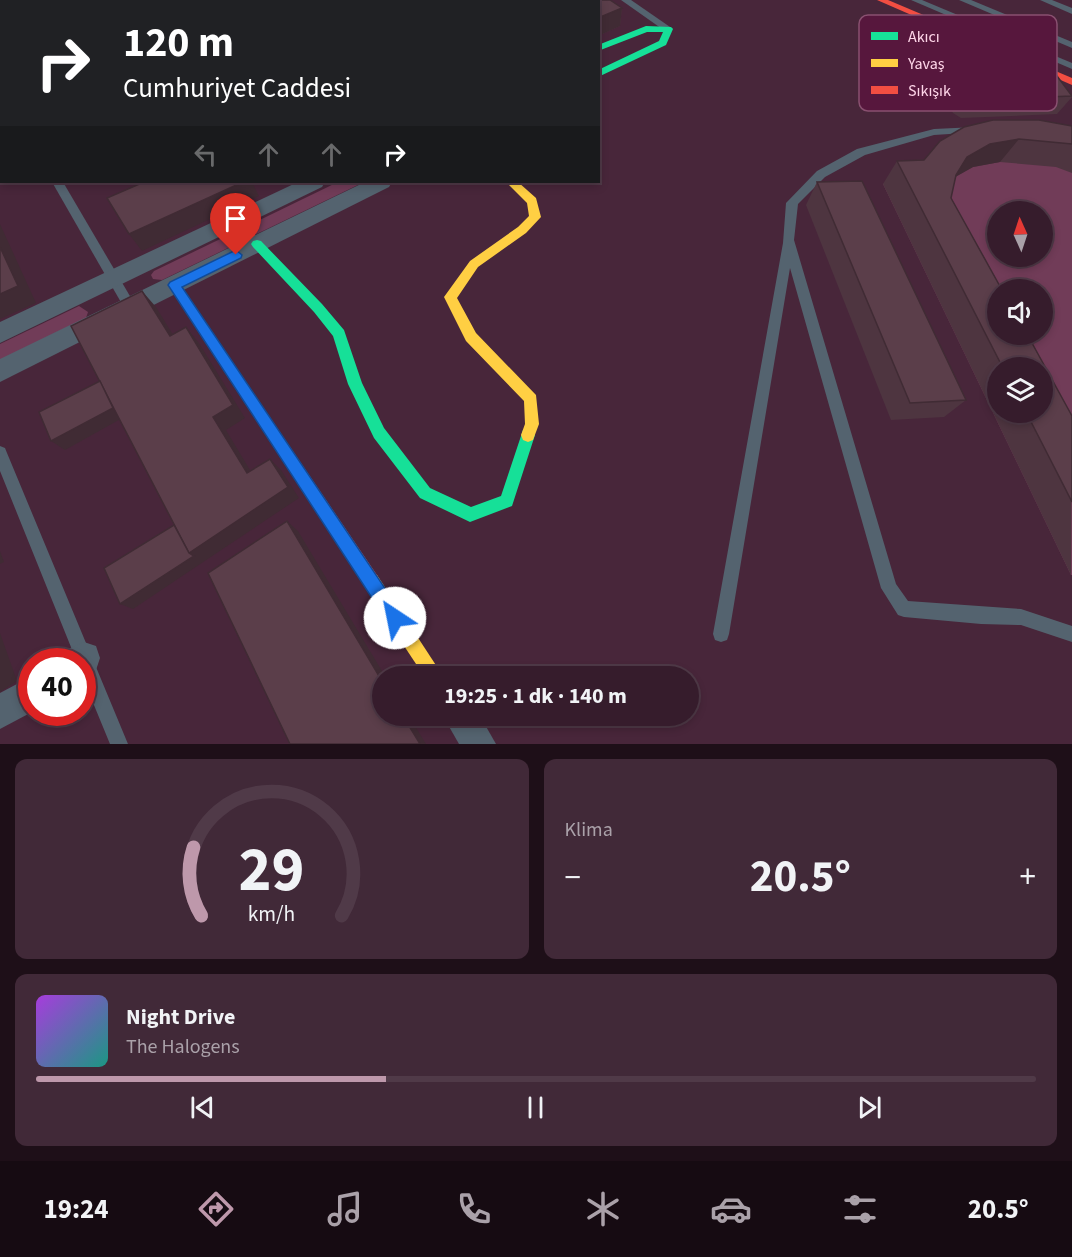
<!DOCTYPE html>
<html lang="tr">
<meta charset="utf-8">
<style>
:root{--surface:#361c2c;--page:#412938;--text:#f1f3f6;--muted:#aaa1a9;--line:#503a48;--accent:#be98ab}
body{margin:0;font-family:"Source Sans 3",sans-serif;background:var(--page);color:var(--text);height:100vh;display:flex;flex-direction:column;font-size:22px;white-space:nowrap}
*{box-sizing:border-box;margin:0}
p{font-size:20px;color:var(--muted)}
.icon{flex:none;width:33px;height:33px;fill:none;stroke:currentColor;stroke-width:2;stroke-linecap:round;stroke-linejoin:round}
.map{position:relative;height:744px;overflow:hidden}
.drawer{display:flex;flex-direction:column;gap:15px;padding:15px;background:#1e0f18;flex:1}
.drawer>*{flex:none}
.guide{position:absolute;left:0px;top:0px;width:600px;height:183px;box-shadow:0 3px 9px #0003,0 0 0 2px var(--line);background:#202124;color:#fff;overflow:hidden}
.needle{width:39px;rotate:357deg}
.tools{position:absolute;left:987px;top:201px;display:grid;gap:12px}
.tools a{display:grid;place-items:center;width:66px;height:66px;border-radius:50%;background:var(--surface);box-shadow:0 3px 9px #0003,0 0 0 2px var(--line);font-size:30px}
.speed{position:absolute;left:18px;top:648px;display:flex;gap:12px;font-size:30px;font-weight:700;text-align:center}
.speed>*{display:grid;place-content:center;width:78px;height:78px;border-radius:50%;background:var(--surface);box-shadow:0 3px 9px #0003,0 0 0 2px var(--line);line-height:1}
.speed .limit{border:9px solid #d22;background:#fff;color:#111}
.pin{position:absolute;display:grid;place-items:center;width:51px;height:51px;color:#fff;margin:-62px -26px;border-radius:50% 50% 50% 0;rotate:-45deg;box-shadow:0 0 6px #0007}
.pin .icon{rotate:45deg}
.me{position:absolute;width:66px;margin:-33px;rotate:326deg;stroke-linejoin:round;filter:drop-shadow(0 0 4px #0008)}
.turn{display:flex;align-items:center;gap:21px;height:126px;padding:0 24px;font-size:27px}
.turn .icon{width:78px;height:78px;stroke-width:2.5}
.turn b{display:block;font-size:42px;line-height:51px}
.lanes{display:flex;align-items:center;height:57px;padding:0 24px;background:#0003;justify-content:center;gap:30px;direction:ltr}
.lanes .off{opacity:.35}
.big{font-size:45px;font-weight:700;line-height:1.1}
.drawer .widget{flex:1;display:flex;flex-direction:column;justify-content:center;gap:9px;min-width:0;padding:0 21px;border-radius:12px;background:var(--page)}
.drawer .dial{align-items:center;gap:0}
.dial svg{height:156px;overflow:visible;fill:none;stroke:var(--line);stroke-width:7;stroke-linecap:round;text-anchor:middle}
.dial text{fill:var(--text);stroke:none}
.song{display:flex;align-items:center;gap:18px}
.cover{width:72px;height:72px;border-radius:9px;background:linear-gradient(135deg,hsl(280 70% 55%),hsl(170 70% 35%))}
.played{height:6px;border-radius:3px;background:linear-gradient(90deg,var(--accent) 35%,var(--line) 35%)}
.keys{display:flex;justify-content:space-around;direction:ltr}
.heat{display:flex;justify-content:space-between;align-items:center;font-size:33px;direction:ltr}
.drawer .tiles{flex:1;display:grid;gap:15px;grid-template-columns:1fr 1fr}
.widget:last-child{grid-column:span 2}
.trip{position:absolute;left:372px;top:666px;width:327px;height:60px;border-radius:30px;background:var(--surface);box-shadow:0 3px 9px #0003,0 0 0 2px var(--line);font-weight:700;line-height:60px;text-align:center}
.dock{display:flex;height:96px;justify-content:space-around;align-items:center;background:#160b12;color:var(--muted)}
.dock .icon{width:42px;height:42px}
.dock .on{color:var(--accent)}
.dock b{font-size:27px;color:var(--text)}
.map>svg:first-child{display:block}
.green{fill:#713c58;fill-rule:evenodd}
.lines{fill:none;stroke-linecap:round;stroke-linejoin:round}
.lane{fill:#54636f;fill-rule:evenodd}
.street{fill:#54636f;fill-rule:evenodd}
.fast{fill:#16e098;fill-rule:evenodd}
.slow{fill:#ffcf43;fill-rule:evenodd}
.jam{fill:#f24e42;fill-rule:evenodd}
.wall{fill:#4e3540;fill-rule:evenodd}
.shaded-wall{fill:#402b34}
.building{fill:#5b3e4a;stroke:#402b34;stroke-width:1.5}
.route{fill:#1a73e8;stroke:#114b97;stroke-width:1.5}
.key{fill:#57173d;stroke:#895070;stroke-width:1.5}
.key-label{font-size:16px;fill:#fed5e8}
</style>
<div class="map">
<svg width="1072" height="744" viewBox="0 0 1072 744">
<rect width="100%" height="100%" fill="#48263a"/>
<g class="green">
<path d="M1072 154V575H1071L883 184 925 164ZM998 212H1042V256H998ZM998 290H1042V334H998ZM998 368H1042V412H998Z"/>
<polygon points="338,182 364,182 162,280 153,279 151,275 154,271"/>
<polygon points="79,306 88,312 86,318 0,360 0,344"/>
</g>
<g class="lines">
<g class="lane">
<polygon points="135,0 143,0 144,2 135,2"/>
<polygon points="321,0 329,0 330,2 321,2"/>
<polygon points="360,0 371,0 359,2"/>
<polygon points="621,0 631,0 673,29 665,31"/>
<polygon points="911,0 922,0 1072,63 1072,69"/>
<polygon points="959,0 971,0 1072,42 1072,48"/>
<polygon points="1040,0 1052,0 1072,8 1072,14"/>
<polygon points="0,76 2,76 2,84 0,83"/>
<polygon points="976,127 981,130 980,132 934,135 865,155 825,177 798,204 794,240 896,584 908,601 1021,609 1072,626 1072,642 1021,625 981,624 904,617 898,615 881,588 790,268 729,634 727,640 721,642 715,640 713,634 783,243 786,203 817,171 857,149 934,129"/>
<rect x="0" y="137" width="2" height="6"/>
<polygon points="52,182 63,182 134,303 136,307 134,311 126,311"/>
<polygon points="0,446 5,448 7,453 128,744 110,744 82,676 82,662 77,662 0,471"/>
</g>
<g class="street">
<polygon points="298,182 325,182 322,187 0,343 0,322"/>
<polygon points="365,182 392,182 389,187 0,382 0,359"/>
<polygon points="84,642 96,646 100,658 96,670 82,676 82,662 62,662 66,650"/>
<polygon points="32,676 32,712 0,729 0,693"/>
<polygon points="443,716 480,716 496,744 459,744"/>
</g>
<g class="fast">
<polygon points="646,26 671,27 673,29 666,45 598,77 598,70 659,41 663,32 647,32 598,51 598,45"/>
<polygon points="257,240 261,241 322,304 344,330 362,383 384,428 430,488 471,507 501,496 523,430 528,428 533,430 535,435 512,506 470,522 420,498 374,438 348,384 333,336 314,312 253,247 251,244 253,241"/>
</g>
<g class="slow">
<polygon points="506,182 518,182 536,198 541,217 526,233 478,267 457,298 476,333 536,395 539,424 533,440 528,442 523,440 521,435 525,424 524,401 466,341 444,297 470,261 518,227 529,216 527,203"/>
<polygon points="371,573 377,575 443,676 424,676 365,587 363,581 365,575"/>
</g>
<g class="jam">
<polygon points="877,0 888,0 1072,78 1072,85"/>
<polygon points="174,280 178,282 377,575 379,581 377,587 371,589 365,587 170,288 168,285"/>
</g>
</g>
<g class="wall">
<polygon points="182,0 287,0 289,2 184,2"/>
<polygon points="419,0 610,0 622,8 620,26 598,36 598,2 421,2"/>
<polygon points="956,80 1072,95 1072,97 1057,114 961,118 953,113 944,98"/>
<path d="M1072 126V173L1056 167 1000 162 973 167 955 177 951 198 1072 416 1071 575 883 184 897 161 924 160ZM998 368H1042V412H998Z"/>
<polygon points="817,182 966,400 944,417 891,420 806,205"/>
</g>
<g class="shaded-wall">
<polygon points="622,8 620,26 598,36 598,18"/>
<polygon points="1019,139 1000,162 973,167 950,180 967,157 990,144"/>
<polygon points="243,182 252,182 259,196 142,251 129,234"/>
<polygon points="0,224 36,303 0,319"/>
<polygon points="142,291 156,307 183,351 170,336"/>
<polygon points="186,327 199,343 245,418 226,430 259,485 247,473 213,417"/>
<polygon points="112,390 126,416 65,450 51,441"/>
<polygon points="270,459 281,470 299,498 133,609 120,604 189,553"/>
<polygon points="287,521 298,531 385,676 382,676 382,681"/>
<polygon points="0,551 4,562 0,564"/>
<polygon points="0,633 17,681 0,692"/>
<polygon points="403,716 409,716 426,744 420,744"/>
</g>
<g class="building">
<polygon points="0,0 111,0 112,2 2,2 2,20 0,17"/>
<polygon points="191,0 287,0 288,1 193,2"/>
<polygon points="440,0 610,0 622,8 598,18 598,2 442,2"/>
<polygon points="1057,76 1072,96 973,100 965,95 956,80"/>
<polygon points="993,120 1039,120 1072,126 1072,144 1019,139 990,144 967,157 956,175 951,198 1002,290 998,290 998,334 1027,334 1072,416 1072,502 1026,412 1042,412 1042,368 1003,368 897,161 924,160 940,141 964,127"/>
<polygon points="862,181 966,400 910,403 817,182"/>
<polygon points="144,182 243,182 129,234 107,198"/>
<polygon points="0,247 18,286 0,294"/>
<polygon points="142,291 170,336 186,327 233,405 213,417 247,473 270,459 288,487 189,553 71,326"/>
<polygon points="100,381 113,408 51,441 39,412"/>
<polygon points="287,521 382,681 382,716 403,716 420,744 290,744 208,573"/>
<polygon points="174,525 189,553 194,556 120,604 104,568"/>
</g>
<polygon class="route" points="236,250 242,255 241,258 182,287 401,612 403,618 401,624 395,626 389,624 168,285 170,282"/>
<rect x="859" y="15" width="198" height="96" rx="9" class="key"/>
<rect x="871" y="32" width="27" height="8" fill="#16e098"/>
<rect x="871" y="59" width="27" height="8" fill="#ffcf43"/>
<rect x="871" y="86" width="27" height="8" fill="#f24e42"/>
<g class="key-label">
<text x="908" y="42">Akıcı</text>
<text x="908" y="69">Yavaş</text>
<text x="908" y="96">Sıkışık</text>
</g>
</svg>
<div class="tools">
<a><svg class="needle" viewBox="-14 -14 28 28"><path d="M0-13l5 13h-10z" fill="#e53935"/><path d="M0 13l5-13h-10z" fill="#aaa1a9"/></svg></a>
<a><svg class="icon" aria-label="sound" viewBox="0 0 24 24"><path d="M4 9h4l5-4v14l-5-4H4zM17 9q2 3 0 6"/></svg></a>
<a><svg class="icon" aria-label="layers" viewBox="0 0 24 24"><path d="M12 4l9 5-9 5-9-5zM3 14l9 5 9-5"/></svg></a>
</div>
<div class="speed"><div class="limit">40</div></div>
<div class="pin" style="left:236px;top:255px;background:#d93025"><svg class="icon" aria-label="arrive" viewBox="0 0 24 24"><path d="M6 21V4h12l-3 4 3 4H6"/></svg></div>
<svg class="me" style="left:395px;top:618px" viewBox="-20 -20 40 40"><circle r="19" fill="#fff"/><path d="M0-13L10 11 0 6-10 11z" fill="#1a73e8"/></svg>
<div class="trip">19:25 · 1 dk · 140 m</div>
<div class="guide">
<div class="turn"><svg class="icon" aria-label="right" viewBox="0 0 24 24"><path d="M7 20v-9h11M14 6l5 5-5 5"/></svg><div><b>120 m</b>Cumhuriyet Caddesi</div></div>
<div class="lanes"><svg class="icon off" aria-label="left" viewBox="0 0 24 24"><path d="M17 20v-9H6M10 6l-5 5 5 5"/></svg><svg class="icon off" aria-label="ahead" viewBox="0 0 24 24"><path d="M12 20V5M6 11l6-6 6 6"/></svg><svg class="icon off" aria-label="ahead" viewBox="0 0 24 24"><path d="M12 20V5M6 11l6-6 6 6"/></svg><svg class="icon" aria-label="right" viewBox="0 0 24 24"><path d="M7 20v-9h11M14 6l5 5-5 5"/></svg></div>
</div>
</div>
<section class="drawer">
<div class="tiles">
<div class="widget dial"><svg viewBox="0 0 100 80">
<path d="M14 69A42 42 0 1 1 86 69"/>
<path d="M14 69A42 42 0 0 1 10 34" stroke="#be98ab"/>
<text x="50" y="56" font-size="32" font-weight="700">29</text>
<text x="50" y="72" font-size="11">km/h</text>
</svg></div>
<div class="widget"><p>Klima</p>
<div class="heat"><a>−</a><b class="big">20.5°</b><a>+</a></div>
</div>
<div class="widget">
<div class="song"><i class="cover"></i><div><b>Night Drive</b><p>The Halogens</p></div></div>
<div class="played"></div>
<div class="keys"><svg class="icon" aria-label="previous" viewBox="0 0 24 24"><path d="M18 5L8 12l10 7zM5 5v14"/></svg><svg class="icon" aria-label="pause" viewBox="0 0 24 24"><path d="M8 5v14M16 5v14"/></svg><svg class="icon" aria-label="next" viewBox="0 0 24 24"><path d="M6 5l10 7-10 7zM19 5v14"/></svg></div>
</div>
</div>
</section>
<nav class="dock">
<b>19:24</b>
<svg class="icon on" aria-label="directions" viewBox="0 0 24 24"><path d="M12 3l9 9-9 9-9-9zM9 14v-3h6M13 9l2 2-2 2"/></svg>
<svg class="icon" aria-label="music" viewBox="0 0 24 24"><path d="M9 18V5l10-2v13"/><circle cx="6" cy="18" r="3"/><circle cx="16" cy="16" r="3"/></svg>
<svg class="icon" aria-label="phone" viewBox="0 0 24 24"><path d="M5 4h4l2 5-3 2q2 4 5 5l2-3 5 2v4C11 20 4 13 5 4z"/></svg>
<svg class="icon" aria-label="climate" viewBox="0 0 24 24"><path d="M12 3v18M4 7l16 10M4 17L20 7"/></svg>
<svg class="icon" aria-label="car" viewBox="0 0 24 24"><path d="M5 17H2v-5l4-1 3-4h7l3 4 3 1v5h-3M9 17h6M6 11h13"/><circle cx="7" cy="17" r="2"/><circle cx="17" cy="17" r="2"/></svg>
<svg class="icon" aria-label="filters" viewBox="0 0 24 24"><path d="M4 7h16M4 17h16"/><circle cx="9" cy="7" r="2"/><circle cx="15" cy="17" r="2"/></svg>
<b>20.5°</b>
</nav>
